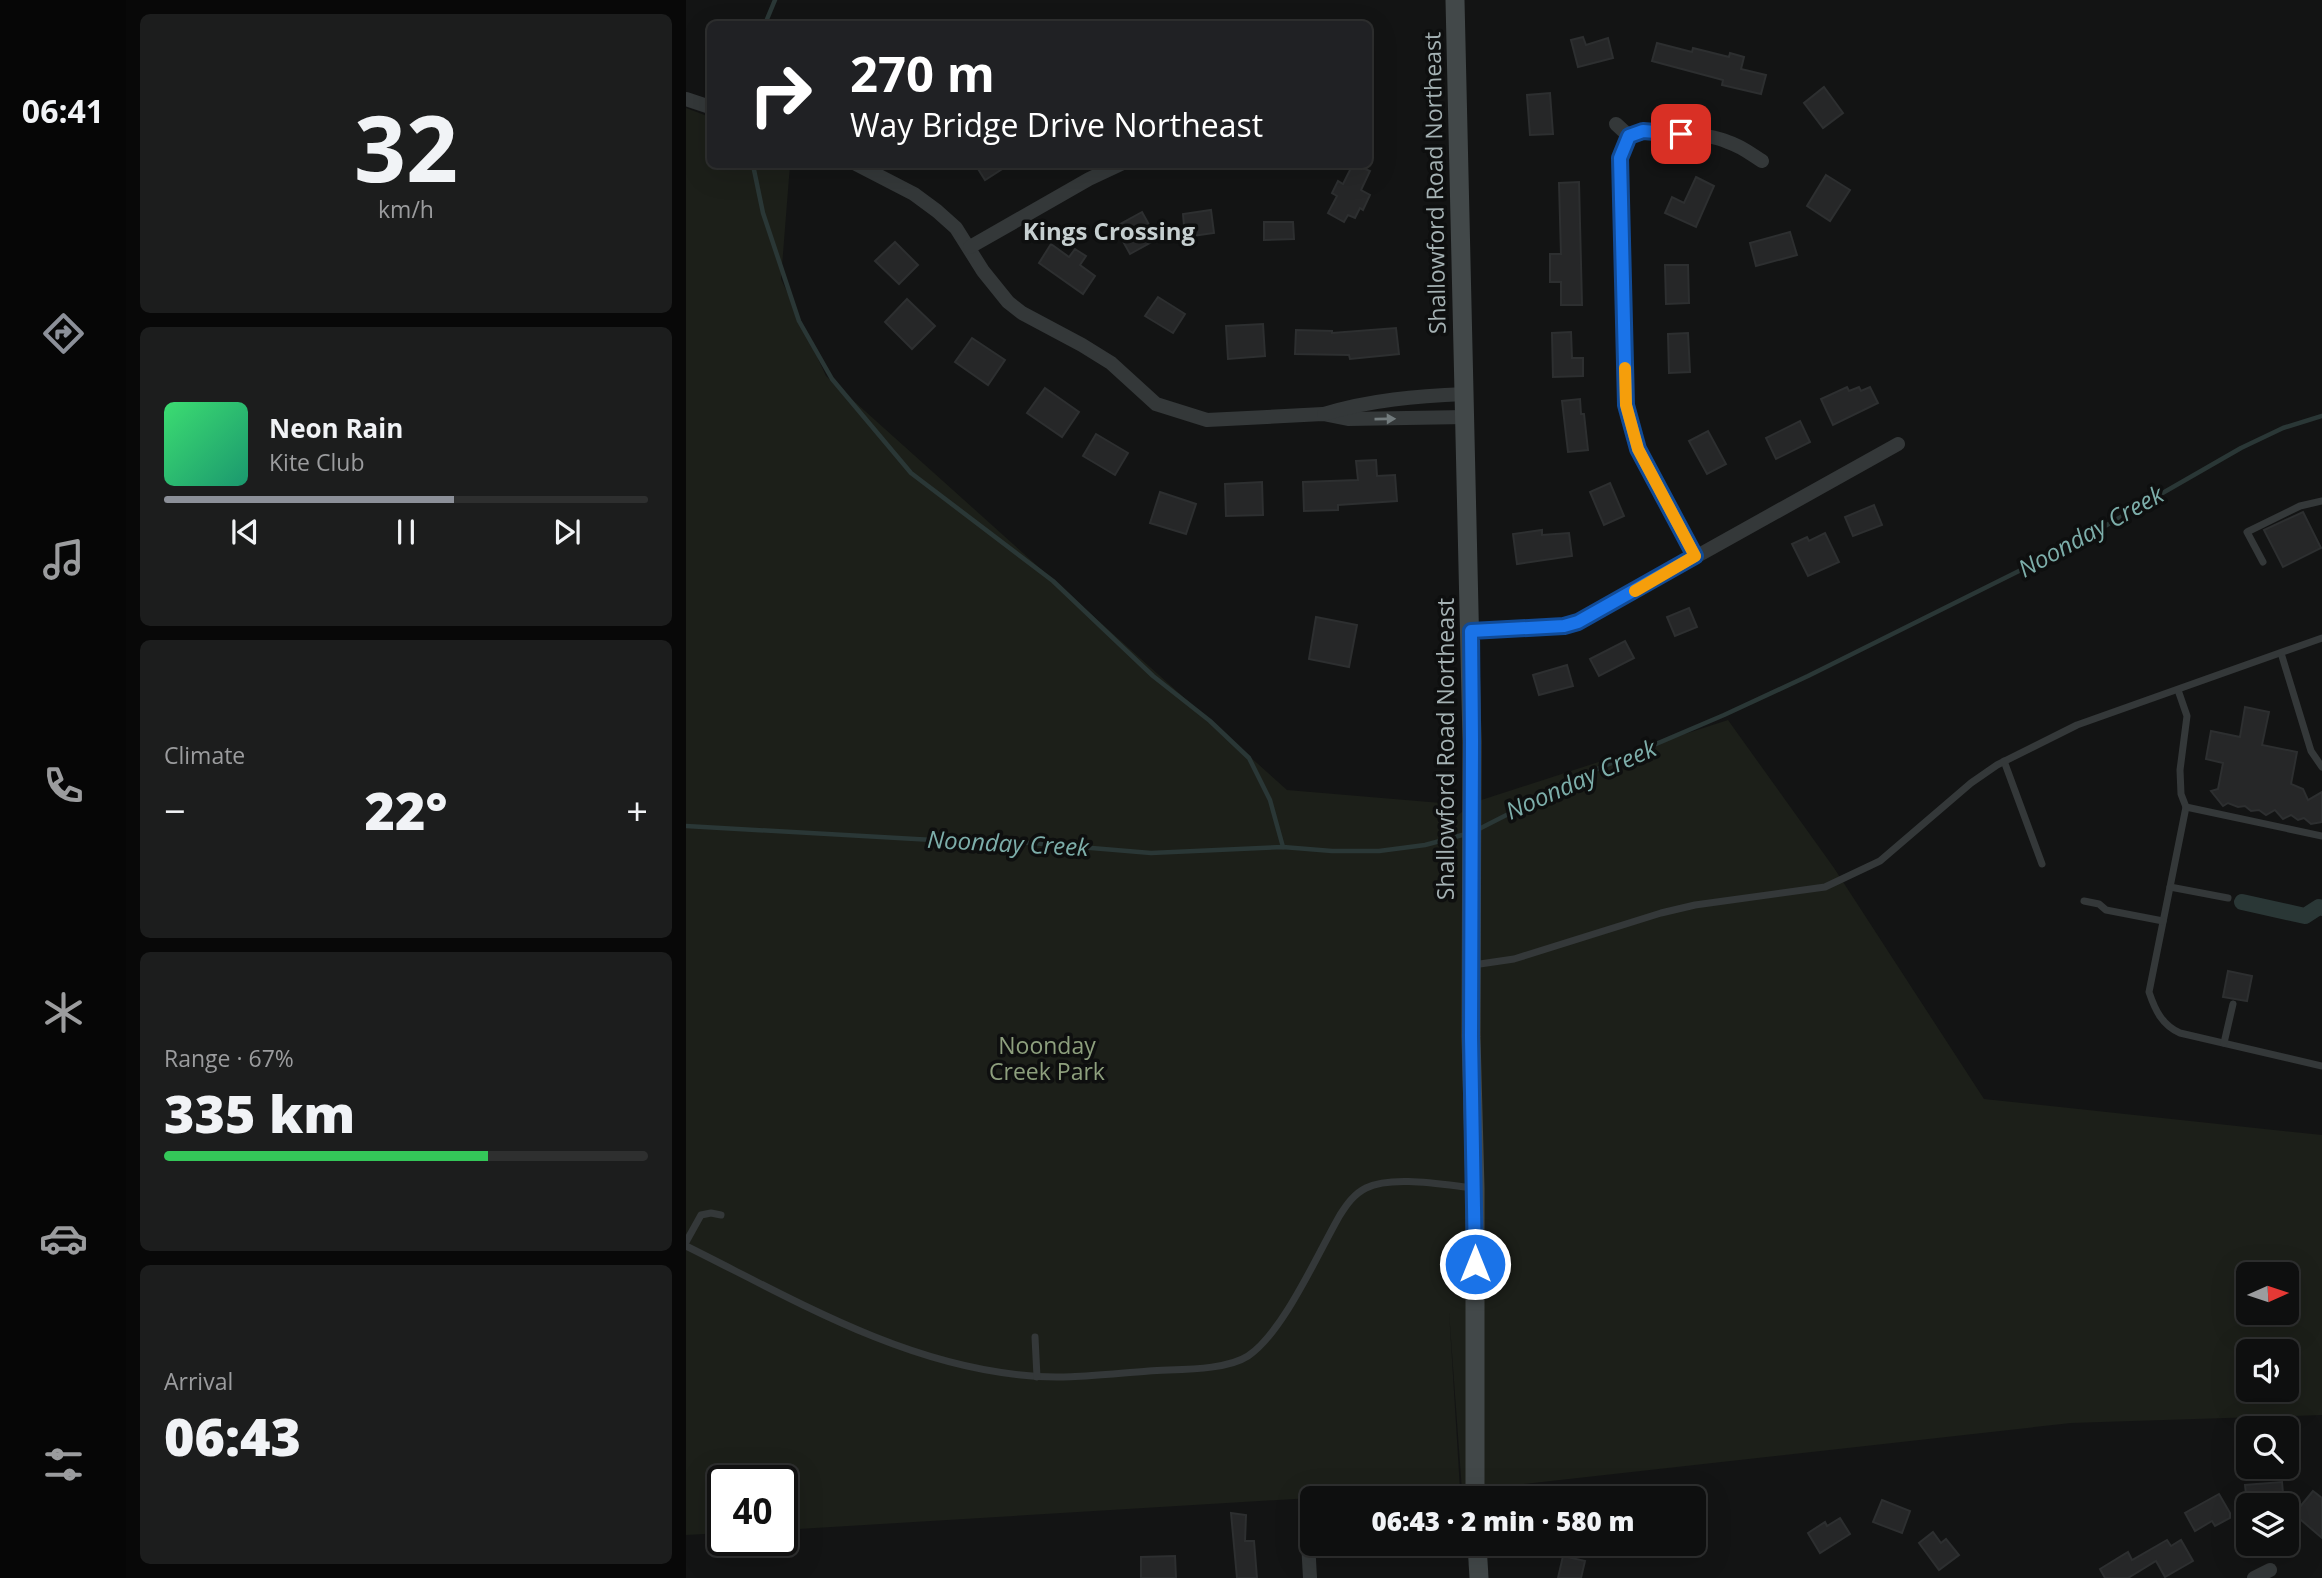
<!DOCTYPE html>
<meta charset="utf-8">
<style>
:root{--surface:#0e0f0f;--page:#1c1d1d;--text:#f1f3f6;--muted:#9b9c9e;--line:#2e2f2f;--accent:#8c9099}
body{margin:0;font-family:"Open Sans",sans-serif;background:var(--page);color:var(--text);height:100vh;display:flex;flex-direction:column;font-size:26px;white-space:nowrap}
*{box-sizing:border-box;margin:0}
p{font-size:23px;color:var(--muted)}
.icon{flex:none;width:38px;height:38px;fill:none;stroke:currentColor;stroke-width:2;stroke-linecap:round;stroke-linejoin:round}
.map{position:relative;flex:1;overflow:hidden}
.sheet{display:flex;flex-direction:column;gap:14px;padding:14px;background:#080808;width:560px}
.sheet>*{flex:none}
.banner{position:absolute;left:21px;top:21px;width:665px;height:147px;border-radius:10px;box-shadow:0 7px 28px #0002,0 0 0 2px var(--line);background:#202124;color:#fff;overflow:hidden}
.needle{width:46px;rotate:87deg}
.buttons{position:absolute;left:1550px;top:1262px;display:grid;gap:14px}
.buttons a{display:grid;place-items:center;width:63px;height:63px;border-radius:10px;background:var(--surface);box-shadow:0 7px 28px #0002,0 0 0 2px var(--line);font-size:35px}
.speed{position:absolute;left:21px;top:1465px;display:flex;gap:14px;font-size:35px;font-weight:700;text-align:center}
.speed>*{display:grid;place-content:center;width:91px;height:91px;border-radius:50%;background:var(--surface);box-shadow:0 7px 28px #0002,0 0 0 2px var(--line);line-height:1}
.speed .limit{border:4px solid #111;border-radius:10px;background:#fff;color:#111}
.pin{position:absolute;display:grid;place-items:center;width:60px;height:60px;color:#fff;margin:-30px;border-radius:14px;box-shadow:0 4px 10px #0006}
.me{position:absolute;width:77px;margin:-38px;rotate:0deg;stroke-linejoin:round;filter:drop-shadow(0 0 5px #0008)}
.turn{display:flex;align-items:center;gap:24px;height:147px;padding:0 28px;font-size:32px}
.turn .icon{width:91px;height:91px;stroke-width:2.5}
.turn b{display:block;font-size:49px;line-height:60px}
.big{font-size:52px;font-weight:800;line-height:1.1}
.sheet .card{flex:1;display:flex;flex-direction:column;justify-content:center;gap:10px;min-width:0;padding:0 24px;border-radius:10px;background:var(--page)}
.sheet .dial{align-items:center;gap:0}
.dial b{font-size:91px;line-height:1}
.song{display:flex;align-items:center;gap:21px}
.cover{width:84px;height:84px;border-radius:10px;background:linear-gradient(135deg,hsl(140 70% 55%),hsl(160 70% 35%))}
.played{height:7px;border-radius:4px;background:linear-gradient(90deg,var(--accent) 60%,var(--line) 60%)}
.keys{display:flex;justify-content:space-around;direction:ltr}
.heat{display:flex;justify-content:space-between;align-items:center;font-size:38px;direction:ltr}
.charge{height:10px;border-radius:5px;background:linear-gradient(90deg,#34c759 67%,var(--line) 0)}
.trip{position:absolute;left:614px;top:1486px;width:406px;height:70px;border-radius:10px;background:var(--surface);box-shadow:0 7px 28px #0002,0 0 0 2px var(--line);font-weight:800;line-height:70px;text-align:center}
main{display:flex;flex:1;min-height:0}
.dock{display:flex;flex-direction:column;width:126px;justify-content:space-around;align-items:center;background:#060606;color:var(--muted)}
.dock .icon{width:49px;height:49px}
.dock .active{color:var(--accent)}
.dock b{font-size:32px;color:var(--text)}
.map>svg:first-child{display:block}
.green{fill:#1c1f19;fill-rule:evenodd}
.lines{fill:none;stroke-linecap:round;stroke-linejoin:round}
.stream{stroke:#2a3736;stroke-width:4.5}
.canal{stroke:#2a3736;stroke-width:16}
.building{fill:#262728;stroke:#2d2f30;stroke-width:2}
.lane{stroke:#343839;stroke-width:7}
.street{stroke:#343839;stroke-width:14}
.secondary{stroke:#424849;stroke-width:19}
.oneway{fill:#727b7d}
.route-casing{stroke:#114b97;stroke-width:18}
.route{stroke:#1a73e8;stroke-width:12}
.slow{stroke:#f59e0b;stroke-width:12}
.labels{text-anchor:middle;stroke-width:7;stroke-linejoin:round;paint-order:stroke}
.street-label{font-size:23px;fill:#a5b2b4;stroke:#0e0f0f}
.park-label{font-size:23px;fill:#8d9f7d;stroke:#0e0f0f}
.neighbourhood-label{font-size:24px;font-weight:bold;fill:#c6cfd0;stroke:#0e0f0f}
.water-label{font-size:24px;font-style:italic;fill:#7daeaa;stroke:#0e0f0f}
</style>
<main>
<nav class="dock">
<b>06:41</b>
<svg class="icon active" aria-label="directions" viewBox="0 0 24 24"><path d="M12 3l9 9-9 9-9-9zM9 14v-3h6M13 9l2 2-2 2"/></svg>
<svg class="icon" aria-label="music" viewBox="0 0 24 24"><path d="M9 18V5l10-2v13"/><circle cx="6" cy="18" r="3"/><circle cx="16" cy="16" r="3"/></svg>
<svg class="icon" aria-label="phone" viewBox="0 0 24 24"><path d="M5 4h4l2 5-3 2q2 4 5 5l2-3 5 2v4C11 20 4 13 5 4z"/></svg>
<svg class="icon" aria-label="climate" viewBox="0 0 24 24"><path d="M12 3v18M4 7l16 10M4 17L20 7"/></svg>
<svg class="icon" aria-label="car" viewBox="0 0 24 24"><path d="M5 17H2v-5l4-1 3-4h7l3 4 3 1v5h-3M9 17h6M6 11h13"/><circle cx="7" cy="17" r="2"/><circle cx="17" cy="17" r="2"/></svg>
<svg class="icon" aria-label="filters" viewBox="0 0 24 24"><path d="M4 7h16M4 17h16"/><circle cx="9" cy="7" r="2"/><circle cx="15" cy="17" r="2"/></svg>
</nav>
<section class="sheet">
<div class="card dial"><b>32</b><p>km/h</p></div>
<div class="card">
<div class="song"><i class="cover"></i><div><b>Neon Rain</b><p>Kite Club</p></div></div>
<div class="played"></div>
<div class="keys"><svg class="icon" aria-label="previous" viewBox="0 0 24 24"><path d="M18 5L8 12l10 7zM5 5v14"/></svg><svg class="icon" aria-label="pause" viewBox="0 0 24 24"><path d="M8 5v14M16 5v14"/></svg><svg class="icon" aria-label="next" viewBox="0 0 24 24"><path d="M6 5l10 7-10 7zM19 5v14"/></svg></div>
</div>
<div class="card"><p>Climate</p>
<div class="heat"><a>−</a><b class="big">22°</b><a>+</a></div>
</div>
<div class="card"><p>Range · 67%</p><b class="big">335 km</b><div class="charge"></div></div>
<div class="card"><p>Arrival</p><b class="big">06:43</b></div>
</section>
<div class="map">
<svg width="1636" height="1578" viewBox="0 0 1636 1578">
<rect width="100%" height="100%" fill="#131414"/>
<path class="green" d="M0 108 24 117V164L104 165 95 279 140 376 601 790 767 804 768 819 786 803 1042 720 1148 868 1298 1099 1636 1135V1415L1385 1423 776 1491 763 1311 774 1489 96 1530V1480H37V1533L0 1535ZM1563 1274H1601V1312H1563ZM1563 1351H1601V1390H1563Z"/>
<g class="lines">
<g class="stream">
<polyline points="79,24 89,0"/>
<polyline points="67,165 77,213 113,321 146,379 225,473 367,581 467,676 524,721 563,758 584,800 597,847"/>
<polyline points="0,826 247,840 346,843 465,853 597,847 646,851 693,851 739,845 780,834"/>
<polyline points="791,830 909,770 1038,715 1122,676 1393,541 1555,448 1597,428 1636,416"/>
</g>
<polyline class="canal" points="1556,902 1619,916 1633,907 1636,908"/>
</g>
<g class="building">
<polygon points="897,37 900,45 922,38 927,58 892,67 885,40"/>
<polygon points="971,43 1006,52 1007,48 1043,57 1044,53 1058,57 1055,69 1080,75 1075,94 1036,85 1037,80 966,61"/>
<polygon points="1138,87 1157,113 1137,128 1118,103"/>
<polygon points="864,93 867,134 844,135 841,95"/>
<polygon points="289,164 324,164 299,180"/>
<polygon points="667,164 684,171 675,190 684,195 677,210 674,208 669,218 662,215 658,222 642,213 651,196 646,193 652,181 657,184"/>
<polygon points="1140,175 1164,190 1144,221 1121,206"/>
<polygon points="1010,177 1028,186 1010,227 979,213 986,197 998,203"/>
<polygon points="893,182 896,305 875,305 875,282 864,282 864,254 875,254 873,183"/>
<polygon points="525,210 528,233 499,237 497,214"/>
<polygon points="456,212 471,239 444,254 429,227"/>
<polygon points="578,222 607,222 608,239 578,240"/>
<polygon points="1104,232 1111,255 1070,266 1064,243"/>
<polygon points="209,242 232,265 213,284 189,261"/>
<polygon points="365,244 383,257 389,249 400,256 394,265 409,276 397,294 353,263"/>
<polygon points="979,265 1002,265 1003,303 980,304"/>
<polygon points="472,297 499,314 487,333 459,316"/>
<polygon points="221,299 249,326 226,349 199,322"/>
<polygon points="577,324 579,356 542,359 540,326"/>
<polygon points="710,328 713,354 664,359 663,355 609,354 610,330 646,331 646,333"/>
<polygon points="885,332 886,358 897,358 897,376 867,377 866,333"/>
<polygon points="1002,333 1004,372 983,373 982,334"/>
<polygon points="286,338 319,360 302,385 269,362"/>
<polygon points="1161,387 1163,391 1173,387 1175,391 1184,387 1192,403 1147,425 1135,399"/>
<polygon points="359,388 393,412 376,437 341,413"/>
<polygon points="894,399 895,414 898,414 902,450 882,452 876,401"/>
<polygon points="1114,421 1124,442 1090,459 1080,438"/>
<polygon points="1022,431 1040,464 1021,474 1003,441"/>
<polygon points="410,434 442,453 429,475 397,456"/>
<polygon points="690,460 691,476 709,475 711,501 652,505 652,510 618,511 617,482 672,480 670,461"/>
<polygon points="576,482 577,515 540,516 539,484"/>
<polygon points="924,483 938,516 918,525 904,492"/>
<polygon points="474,492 510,504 500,534 464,523"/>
<polygon points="1188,505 1196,525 1167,536 1159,517"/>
<polygon points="1617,512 1635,548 1597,567 1578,530"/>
<polygon points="856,530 856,535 883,533 886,556 831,564 827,534"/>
<polygon points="1139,533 1153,562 1122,576 1106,544 1121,537 1123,541"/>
<polygon points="1003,608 1011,627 989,636 981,617"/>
<polygon points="630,617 671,625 663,667 623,659"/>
<polygon points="939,641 948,658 913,676 904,659"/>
<polygon points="881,665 887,686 853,695 847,675"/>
<polygon points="1559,707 1583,712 1576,745 1611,752 1605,784 1617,789 1622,800 1636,792 1636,822 1625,824 1618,818 1612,820 1605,815 1597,819 1589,810 1580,815 1573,810 1565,811 1559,806 1552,807 1542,803 1537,806 1525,791 1532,789 1537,763 1520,759 1525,731 1554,737"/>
<polygon points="1542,971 1566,976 1561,1001 1537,997"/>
<polygon points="1596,1482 1598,1505 1576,1505 1576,1502 1561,1504 1559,1485"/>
<polygon points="1627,1491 1636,1498 1636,1538 1608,1514"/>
<polygon points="1533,1494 1544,1513 1544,1518 1529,1526 1526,1521 1509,1531 1499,1513"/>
<polygon points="1196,1500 1224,1511 1216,1533 1187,1522"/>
<polygon points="545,1513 560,1515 559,1541 568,1541 571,1578 551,1578"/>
<polygon points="1154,1518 1164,1534 1134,1553 1122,1533 1139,1522 1141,1526"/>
<polygon points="1247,1532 1255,1543 1260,1539 1273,1555 1253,1570 1233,1543"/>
<polygon points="1481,1540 1485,1546 1495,1540 1507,1561 1479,1577 1470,1561 1442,1578 1419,1578 1414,1569 1442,1552 1446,1560"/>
<polygon points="489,1556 490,1578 455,1578 455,1557"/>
<polygon points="877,1556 899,1561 895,1578 872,1578"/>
</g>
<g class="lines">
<g class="lane">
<polyline points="1577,562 1561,532 1614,506 1636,501"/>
<polyline points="1595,653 1625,751 1636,767"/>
<path d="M1492 690 1501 716 1494 770 1495 794 1500 807 1463 992C1469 1010 1476 1025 1494 1033L1636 1066"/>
<polyline points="1318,761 1356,864"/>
<polyline points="1500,807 1636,836"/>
<polyline points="1484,887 1542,898"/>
<polyline points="1398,901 1413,904 1420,910 1477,921"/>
<polyline points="787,965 828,959 975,913 1009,905 1139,887 1194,861 1285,783 1311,765 1391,725 1636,638"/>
<polyline points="1538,1043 1547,1004"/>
<polyline points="0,1242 15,1215 25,1213 35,1215"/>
<path d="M0 1246C107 1299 214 1363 335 1375 377 1380 420 1374 463 1371 490 1369 539 1371 562 1356 597 1333 632 1253 654 1215 661 1204 668 1194 680 1188 706 1175 759 1185 788 1188"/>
<polyline points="349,1337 351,1377"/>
</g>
<g class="street">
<polyline points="0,99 24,107"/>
<polyline points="930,124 943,136"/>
<polyline points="170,164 228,194 251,211 270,228 297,271 322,302 336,313 396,345 425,363 470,404 521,420 637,414 662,419 780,417"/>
<polyline points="284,247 403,179 435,164"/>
<path d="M638 414C684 400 731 396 779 394"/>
<path d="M1009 557 952 449 940 405 934 158 943 136C965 128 1021 133 1042 142 1055 146 1065 154 1076 161"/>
<polyline points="785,631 879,626 893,622 1212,444"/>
<polyline points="620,1505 624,1578"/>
<polyline points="1568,1578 1584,1570"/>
</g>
<g class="secondary">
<polyline points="769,0 786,741 785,1037 789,1188 789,1498"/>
<polyline points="791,1544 793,1578"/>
</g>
</g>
<defs><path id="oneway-solid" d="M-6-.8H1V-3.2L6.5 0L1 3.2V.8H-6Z" transform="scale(1.75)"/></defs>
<use class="oneway" href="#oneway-solid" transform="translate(699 419) rotate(-1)"/>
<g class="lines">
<g class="route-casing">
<polyline id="route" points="789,1264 785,1037 786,741 785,631 878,626 892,622 1009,556 952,449 940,405 934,158 943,136 957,131 995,134"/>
</g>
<use href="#route" class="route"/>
<polyline class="slow" points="939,368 940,405 952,449 1009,556 949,591"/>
</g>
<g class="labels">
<g class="street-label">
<text transform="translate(749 183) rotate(-91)" y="8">Shallowford Road Northeast</text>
<text transform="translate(760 749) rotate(-90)" y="8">Shallowford Road Northeast</text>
</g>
<g class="park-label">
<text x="361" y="1054">Noonday<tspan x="361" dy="26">Creek Park</tspan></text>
</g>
<g class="neighbourhood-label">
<text x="423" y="240">Kings Crossing</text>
</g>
<g class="water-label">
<text transform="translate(1405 532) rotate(-29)" y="8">Noonday Creek</text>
<text transform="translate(895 780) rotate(-24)" y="8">Noonday Creek</text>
<text transform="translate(322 844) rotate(3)" y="8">Noonday Creek</text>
</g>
</g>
</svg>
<div class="buttons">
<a><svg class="needle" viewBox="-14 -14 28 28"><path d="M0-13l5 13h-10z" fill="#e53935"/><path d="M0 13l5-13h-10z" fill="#9b9c9e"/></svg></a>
<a><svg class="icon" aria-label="sound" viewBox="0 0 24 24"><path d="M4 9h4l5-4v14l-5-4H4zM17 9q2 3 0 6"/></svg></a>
<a><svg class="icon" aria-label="search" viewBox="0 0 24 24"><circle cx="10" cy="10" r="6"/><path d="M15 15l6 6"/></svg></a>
<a><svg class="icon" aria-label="layers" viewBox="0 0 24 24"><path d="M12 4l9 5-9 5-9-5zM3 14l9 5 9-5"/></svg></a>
</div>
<div class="speed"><div class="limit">40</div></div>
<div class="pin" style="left:995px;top:134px;background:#d93025"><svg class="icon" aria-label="arrive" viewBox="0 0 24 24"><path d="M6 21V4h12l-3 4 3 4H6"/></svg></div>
<svg class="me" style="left:789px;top:1264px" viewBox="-20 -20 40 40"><circle r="17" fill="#1a73e8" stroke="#fff" stroke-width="3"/><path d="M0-11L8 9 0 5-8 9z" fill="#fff"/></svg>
<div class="trip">06:43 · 2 min · 580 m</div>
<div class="banner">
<div class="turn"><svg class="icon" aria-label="right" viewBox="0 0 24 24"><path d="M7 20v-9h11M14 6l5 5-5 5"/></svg><div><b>270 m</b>Way Bridge Drive Northeast</div></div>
</div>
</div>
</main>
